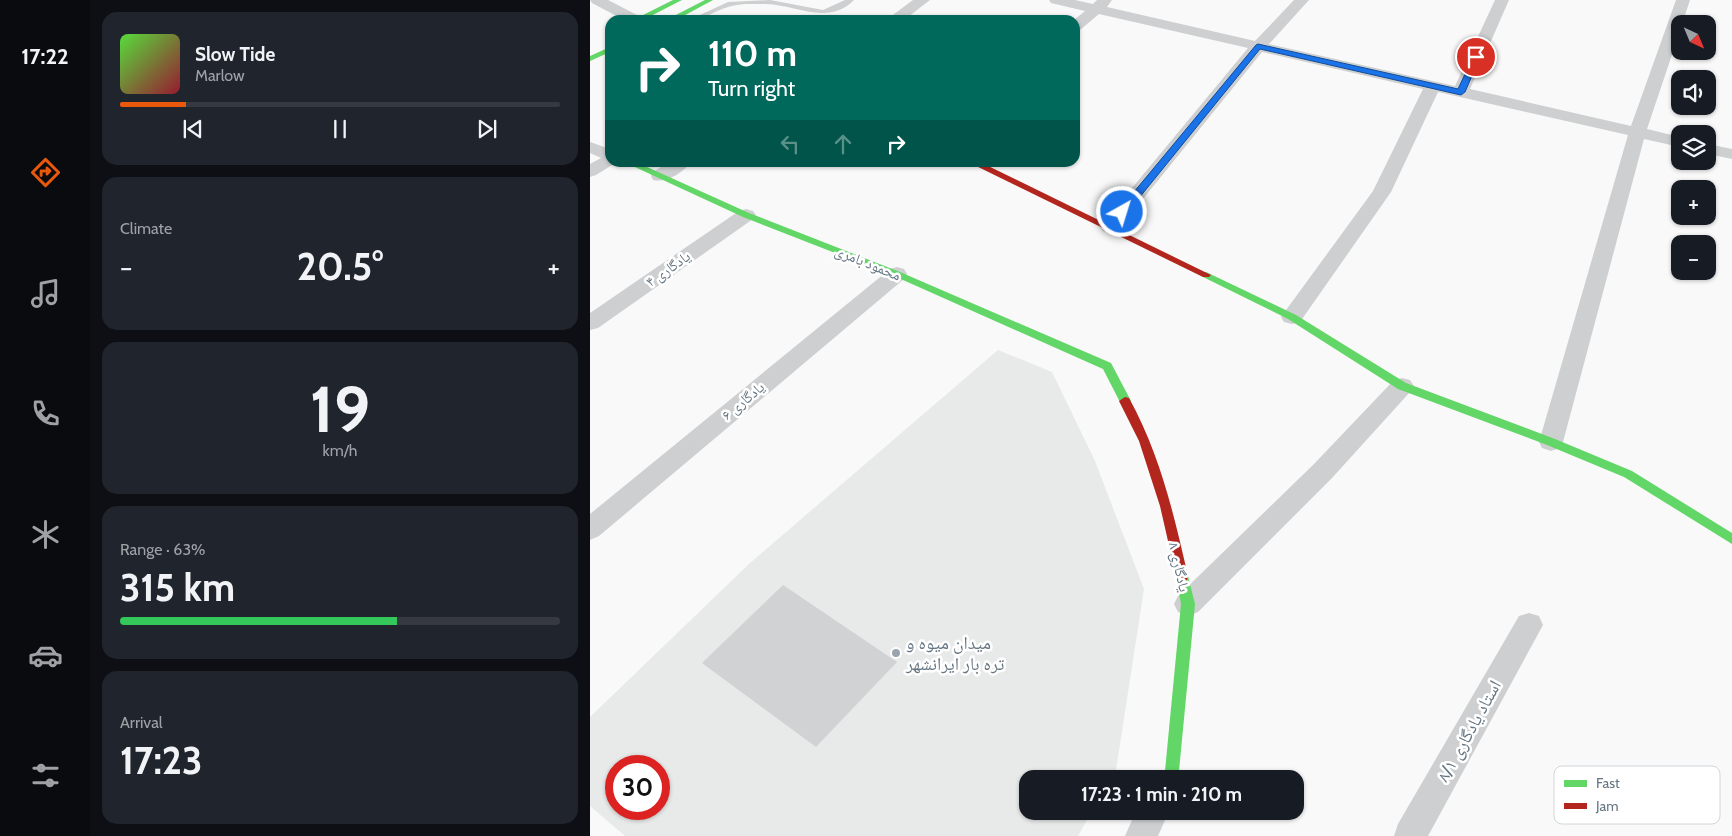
<!DOCTYPE html>
<meta charset="utf-8">
<style>
:root{--surface:#171b24;--page:#20242c;--text:#f1f3f6;--muted:#9ea1a6;--line:#363941;--accent:#ea580c}
body{margin:0;font-family:Cabin,"Noto Naskh Arabic",sans-serif;background:var(--page);color:var(--text);height:100vh;display:flex;flex-direction:column;font-size:19px;white-space:nowrap}
*{box-sizing:border-box;margin:0}
p{font-size:16px;color:var(--muted)}
.icon{flex:none;width:28px;height:28px;fill:none;stroke:currentColor;stroke-width:2;stroke-linecap:round;stroke-linejoin:round}
.map{position:relative;flex:1;overflow:hidden}
.sheet{display:flex;flex-direction:column;gap:12px;padding:12px;background:#0d0f14;width:500px}
.sheet>*{flex:none}
.hud{position:absolute;left:15px;top:15px;width:475px;height:152px;border-radius:15px;box-shadow:0 1px 4px #0004;background:#00695c;color:#fff;overflow:hidden}
.needle{width:32px;rotate:136deg}
.fabs{position:absolute;left:1081px;top:15px;display:grid;gap:10px}
.fabs a{display:grid;place-items:center;width:45px;height:45px;border-radius:10px;background:var(--surface);box-shadow:0 1px 4px #0004;font-size:25px}
.speed{position:absolute;left:15px;top:755px;display:flex;gap:10px;font-size:25px;font-weight:700;text-align:center}
.speed>*{display:grid;place-content:center;width:65px;height:65px;border-radius:50%;background:var(--surface);box-shadow:0 1px 4px #0004;line-height:1}
.speed .limit{border:8px solid #d22;background:#fff;color:#111}
.pin{position:absolute;display:grid;place-items:center;width:42px;height:42px;color:#fff;margin:-21px;border:2px solid #fff;border-radius:50%;box-shadow:0 1px 5px #0007}
.me{position:absolute;width:55px;margin:-28px;rotate:39deg;stroke-linejoin:round;filter:drop-shadow(0 0 4px #0008)}
.turn{display:flex;align-items:center;gap:18px;height:105px;padding:0 20px;font-size:22px}
.turn .icon{width:65px;height:65px;stroke-width:2.5}
.turn b{display:block;font-size:35px;line-height:42px}
.lanes{display:flex;align-items:center;height:48px;padding:0 20px;background:#0003;justify-content:center;gap:25px;direction:ltr}
.lanes .off{opacity:.35}
.big{font-size:38px;font-weight:700;line-height:1.1}
.sheet .card{flex:1;display:flex;flex-direction:column;justify-content:center;gap:8px;min-width:0;padding:0 18px;border-radius:15px;background:var(--page)}
.sheet .dial{align-items:center;gap:0}
.dial b{font-size:65px;line-height:1}
.song{display:flex;align-items:center;gap:15px}
.cover{width:60px;height:60px;border-radius:8px;background:linear-gradient(135deg,hsl(110 70% 55%),hsl(350 70% 35%))}
.played{height:5px;border-radius:2px;background:linear-gradient(90deg,var(--accent) 15%,var(--line) 15%)}
.keys{display:flex;justify-content:space-around;direction:ltr}
.heat{display:flex;justify-content:space-between;align-items:center;font-size:28px;direction:ltr}
.charge{height:8px;border-radius:4px;background:linear-gradient(90deg,#34c759 63%,var(--line) 0)}
.trip{position:absolute;left:429px;top:770px;width:285px;height:50px;border-radius:15px;background:var(--surface);box-shadow:0 1px 4px #0004;font-weight:700;line-height:50px;text-align:center}
main{display:flex;flex:1;min-height:0}
.tab-bar{display:flex;flex-direction:column;width:90px;justify-content:space-around;align-items:center;background:#090b0e;color:var(--muted)}
.tab-bar .icon{width:35px;height:35px}
.tab-bar .active{color:var(--accent)}
.tab-bar b{font-size:22px;color:var(--text)}
.map>svg:first-child{display:block}
.built{fill:#e8e9e9;fill-rule:evenodd}
.building{fill:#d0d2d3}
.lines{fill:none;stroke-linecap:round;stroke-linejoin:round}
.lane{fill:#cecfd0;fill-rule:evenodd}
.street{fill:#cecfd0;fill-rule:evenodd}
.fast{fill:#63d668;fill-rule:evenodd}
.jam{fill:#b3261e;fill-rule:evenodd}
.route{fill:#1a73e8;stroke:#114b97}
.poi-dot{fill:#99a4ac;stroke:#fff;stroke-width:2}
.labels{text-anchor:middle;stroke-width:5;stroke-linejoin:round;paint-order:stroke}
.street-label{font-size:15px;fill:#657683;stroke:#fff}
.near-poi-label{font-size:18px;fill:#657683;stroke:#fff;text-anchor:start}
.near-street-label{font-size:18px;fill:#657683;stroke:#fff}
.key{fill:#fff;stroke:#d1d6da;stroke-width:1}
.key-label{font-size:14px;fill:#657683}
</style>
<main>
<nav class="tab-bar">
<b>17:22</b>
<svg class="icon active" aria-label="directions" viewBox="0 0 24 24"><path d="M12 3l9 9-9 9-9-9zM9 14v-3h6M13 9l2 2-2 2"/></svg>
<svg class="icon" aria-label="music" viewBox="0 0 24 24"><path d="M9 18V5l10-2v13"/><circle cx="6" cy="18" r="3"/><circle cx="16" cy="16" r="3"/></svg>
<svg class="icon" aria-label="phone" viewBox="0 0 24 24"><path d="M5 4h4l2 5-3 2q2 4 5 5l2-3 5 2v4C11 20 4 13 5 4z"/></svg>
<svg class="icon" aria-label="climate" viewBox="0 0 24 24"><path d="M12 3v18M4 7l16 10M4 17L20 7"/></svg>
<svg class="icon" aria-label="car" viewBox="0 0 24 24"><path d="M5 17H2v-5l4-1 3-4h7l3 4 3 1v5h-3M9 17h6M6 11h13"/><circle cx="7" cy="17" r="2"/><circle cx="17" cy="17" r="2"/></svg>
<svg class="icon" aria-label="filters" viewBox="0 0 24 24"><path d="M4 7h16M4 17h16"/><circle cx="9" cy="7" r="2"/><circle cx="15" cy="17" r="2"/></svg>
</nav>
<section class="sheet">
<div class="card">
<div class="song"><i class="cover"></i><div><b>Slow Tide</b><p>Marlow</p></div></div>
<div class="played"></div>
<div class="keys"><svg class="icon" aria-label="previous" viewBox="0 0 24 24"><path d="M18 5L8 12l10 7zM5 5v14"/></svg><svg class="icon" aria-label="pause" viewBox="0 0 24 24"><path d="M8 5v14M16 5v14"/></svg><svg class="icon" aria-label="next" viewBox="0 0 24 24"><path d="M6 5l10 7-10 7zM19 5v14"/></svg></div>
</div>
<div class="card"><p>Climate</p>
<div class="heat"><a>−</a><b class="big">20.5°</b><a>+</a></div>
</div>
<div class="card dial"><b>19</b><p>km/h</p></div>
<div class="card"><p>Range · 63%</p><b class="big">315 km</b><div class="charge"></div></div>
<div class="card"><p>Arrival</p><b class="big">17:23</b></div>
</section>
<div class="map">
<svg width="1142" height="836" viewBox="0 0 1142 836">
<rect width="100%" height="100%" fill="#f9f9f9"/>
<path class="built" d="M408 350 462 372 505 461 554 589 526 770 520 779H438V811H502L488 836H35L0 806V717L160 563ZM26 766H69V809H26Z"/>
<polygon class="building" points="193,585 307,662 226,747 112,663"/>
<g class="lines">
<path class="lane" d="M180 0 233 10 255 0H264C238 26 207 5 176 4 165 4 149 3 138 7 124 11 114 20 99 20L138 2Z"/>
<g class="street">
<polygon points="0,0 18,0 51,17 54,20 34,20 2,3"/>
<polygon points="323,0 340,0 314,20 296,20"/>
<polygon points="459,0 485,0 503,4 507,0 522,0 517,7 665,41 704,0 719,0 679,44 865,86 905,0 919,0 880,89 1041,126 1086,0 1100,0 1092,24 1090,24 1090,31 1057,129 1090,137 1090,147 1054,139 973,442 970,448 961,451 952,448 949,442 1038,135 848,92 801,192 710,322 702,324 694,322 691,317 783,191 833,89 672,52 527,231 520,233 513,231 510,227 513,223 658,48 509,14 490,30 485,32 484,20 495,11 461,3"/>
<polygon points="0,142 20,149 20,162 27,162 6,175 0,177 0,164 11,158 0,153"/>
<polygon points="1118,144 1142,149 1142,159 1118,154"/>
<path d="M79 162H101C93 173 76 183 63 180L61 176 63 172Z"/>
<polygon points="156,209 163,211 166,215 163,219 8,328 0,330 0,313 149,211"/>
<polygon points="307,267 314,269 317,274 314,279 9,536 0,540 0,514 300,269"/>
<polygon points="812,378 820,380 824,386 820,392 742,478 608,612 598,616 588,612 584,604 588,596 724,464 804,380"/>
<polygon points="939,613 949,616 953,625 838,836 804,836 808,824 929,616"/>
<polygon points="546,811 579,811 568,836 535,836"/>
</g>
<g class="fast">
<polygon points="83,0 92,0 53,20 43,20"/>
<polygon points="115,0 123,0 86,20 76,20"/>
<polygon points="20,47 20,52 0,61 0,56"/>
<polygon points="34,162 46,162 159,213 310,272 521,363 541,401 539,404 531,404 513,369 304,276 153,217"/>
<polygon points="616,272 706,315 816,383 965,439 1042,471 1142,533 1142,544 1034,477 957,445 808,389 698,319 613,277 611,275 613,273"/>
<polygon points="592,571 597,572 605,604 589,771 587,779 572,779 575,771 591,604 586,576 587,572"/>
</g>
<g class="jam">
<polygon points="378,162 390,162 621,275 619,277 613,277"/>
<path d="M535 397 539 398C570 454 584 515 598 576L597 580 592 581 587 580 586 576 570 506 549 441 529 401Z"/>
</g>
</g>
<polygon class="route" points="668,44 868,89 883,57 886,55 890,57 875,92 871,95 670,49 536,214 529,214 529,210 666,45"/>
<circle class="poi-dot" cx="306" cy="653" r="5"/>
<g class="labels">
<g class="street-label">
<text transform="translate(278 263) rotate(22)" y="5">محمود بامری</text>
<text transform="translate(78 269) rotate(-35)" y="5">یادگاری ۴</text>
<text transform="translate(153 401) rotate(-40)" y="5">یادگاری ۶</text>
<text transform="translate(589 567) rotate(77)" y="5">یادگاری ۸</text>
</g>
<g class="near-poi-label">
<text x="316" y="649">میدان میوه و<tspan x="316" dy="21">تره بار ایرانشهر</tspan></text>
</g>
<g class="near-street-label">
<text transform="translate(879 731) rotate(-61)" y="6">استاد یادگاری ۸/۱</text>
</g>
</g>
<rect x="964" y="766" width="166" height="58" rx="8" class="key"/>
<rect x="974" y="780" width="23" height="7" fill="#63d668"/>
<rect x="974" y="803" width="23" height="6" fill="#b3261e"/>
<g class="key-label">
<text x="1006" y="788">Fast</text>
<text x="1006" y="811">Jam</text>
</g>
</svg>
<div class="fabs">
<a><svg class="needle" viewBox="-14 -14 28 28"><path d="M0-13l5 13h-10z" fill="#e53935"/><path d="M0 13l5-13h-10z" fill="#9ea1a6"/></svg></a>
<a><svg class="icon" aria-label="sound" viewBox="0 0 24 24"><path d="M4 9h4l5-4v14l-5-4H4zM17 9q2 3 0 6"/></svg></a>
<a><svg class="icon" aria-label="layers" viewBox="0 0 24 24"><path d="M12 4l9 5-9 5-9-5zM3 14l9 5 9-5"/></svg></a>
<a>+</a>
<a>−</a>
</div>
<div class="speed"><div class="limit">30</div></div>
<div class="pin" style="left:886px;top:57px;background:#d93025"><svg class="icon" aria-label="arrive" viewBox="0 0 24 24"><path d="M6 21V4h12l-3 4 3 4H6"/></svg></div>
<svg class="me" style="left:532px;top:212px" viewBox="-20 -20 40 40"><circle r="17" fill="#1a73e8" stroke="#fff" stroke-width="3"/><path d="M0-11L8 9 0 5-8 9z" fill="#fff"/></svg>
<div class="trip">17:23 · 1 min · 210 m</div>
<div class="hud">
<div class="turn"><svg class="icon" aria-label="right" viewBox="0 0 24 24"><path d="M7 20v-9h11M14 6l5 5-5 5"/></svg><div><b>110 m</b>Turn right</div></div>
<div class="lanes"><svg class="icon off" aria-label="left" viewBox="0 0 24 24"><path d="M17 20v-9H6M10 6l-5 5 5 5"/></svg><svg class="icon off" aria-label="ahead" viewBox="0 0 24 24"><path d="M12 20V5M6 11l6-6 6 6"/></svg><svg class="icon" aria-label="right" viewBox="0 0 24 24"><path d="M7 20v-9h11M14 6l5 5-5 5"/></svg></div>
</div>
</div>
</main>
